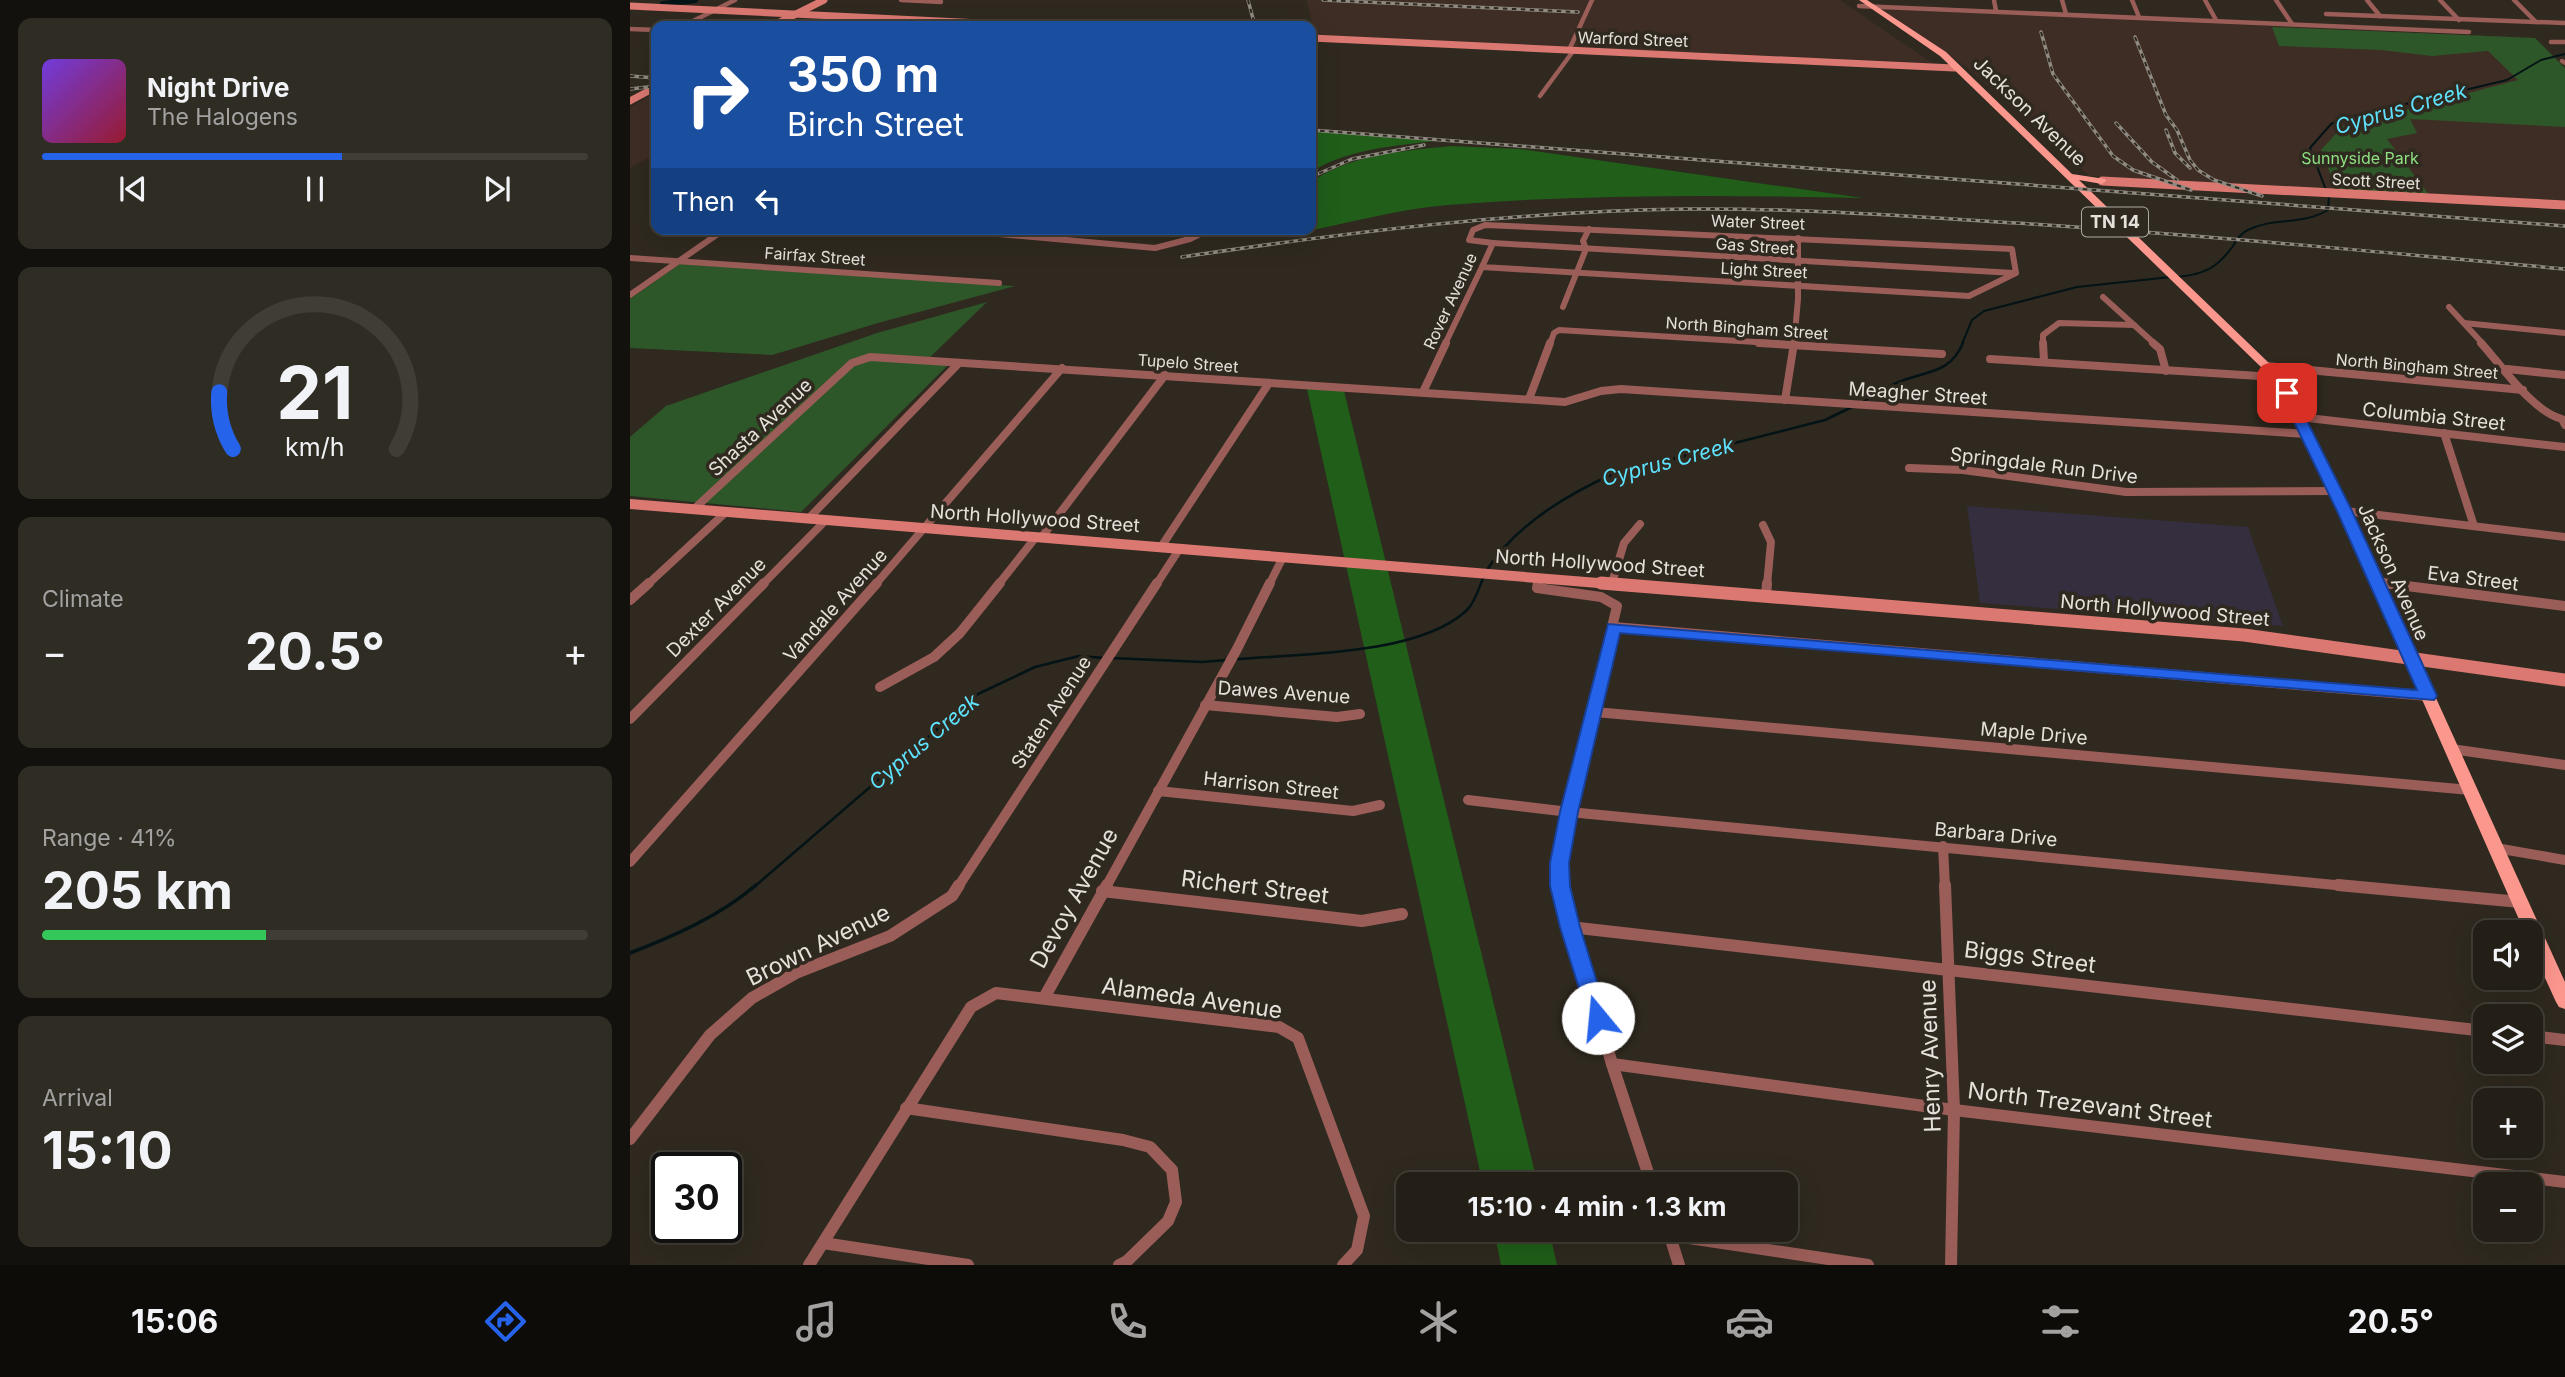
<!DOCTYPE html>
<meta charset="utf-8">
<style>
:root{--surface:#231f17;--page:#2f2c24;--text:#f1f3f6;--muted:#a3a2a1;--line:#403d36;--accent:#2563eb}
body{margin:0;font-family:Inter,sans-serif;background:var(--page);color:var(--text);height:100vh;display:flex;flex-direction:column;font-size:26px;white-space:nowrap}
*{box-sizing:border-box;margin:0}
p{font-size:23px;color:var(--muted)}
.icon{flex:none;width:38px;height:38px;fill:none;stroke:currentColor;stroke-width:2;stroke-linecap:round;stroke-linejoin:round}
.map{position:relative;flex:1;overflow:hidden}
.drawer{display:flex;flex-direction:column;gap:18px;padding:18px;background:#13110d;width:630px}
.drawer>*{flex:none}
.hud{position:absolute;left:21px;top:21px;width:665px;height:214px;border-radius:14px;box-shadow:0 7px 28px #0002,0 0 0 2px var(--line);background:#1a4fa0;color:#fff;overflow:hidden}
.tools{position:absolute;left:1843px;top:920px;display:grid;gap:14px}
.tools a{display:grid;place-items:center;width:70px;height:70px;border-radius:14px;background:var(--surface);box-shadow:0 7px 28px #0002,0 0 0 2px var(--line);font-size:35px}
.speed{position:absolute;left:21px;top:1152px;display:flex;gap:14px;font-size:35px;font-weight:700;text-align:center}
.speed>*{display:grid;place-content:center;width:91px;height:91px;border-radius:50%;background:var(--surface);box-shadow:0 7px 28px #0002,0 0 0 2px var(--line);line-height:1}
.speed .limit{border:4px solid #111;border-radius:10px;background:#fff;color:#111}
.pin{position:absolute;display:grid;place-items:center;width:60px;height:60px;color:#fff;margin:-30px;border-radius:14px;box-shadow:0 4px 10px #0006}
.me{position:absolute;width:77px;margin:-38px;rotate:343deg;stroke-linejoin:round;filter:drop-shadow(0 0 5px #0008)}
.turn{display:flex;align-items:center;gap:24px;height:147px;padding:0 21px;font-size:32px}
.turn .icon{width:91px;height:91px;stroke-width:2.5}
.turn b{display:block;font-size:49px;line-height:60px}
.then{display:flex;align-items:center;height:66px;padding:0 21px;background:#0003;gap:14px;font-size:26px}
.big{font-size:52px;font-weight:700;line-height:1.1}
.drawer .tile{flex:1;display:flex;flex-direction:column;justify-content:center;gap:10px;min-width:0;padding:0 24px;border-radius:14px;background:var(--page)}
.drawer .dial{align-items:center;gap:0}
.dial svg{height:182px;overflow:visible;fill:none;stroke:var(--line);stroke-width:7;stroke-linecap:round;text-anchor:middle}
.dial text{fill:var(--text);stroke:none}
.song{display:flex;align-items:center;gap:21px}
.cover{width:84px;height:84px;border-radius:10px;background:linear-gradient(135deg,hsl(260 70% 55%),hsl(350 70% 35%))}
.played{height:7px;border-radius:4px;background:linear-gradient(90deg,var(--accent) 55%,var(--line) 55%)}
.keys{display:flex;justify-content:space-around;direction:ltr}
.heat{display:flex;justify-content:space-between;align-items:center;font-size:38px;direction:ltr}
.charge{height:10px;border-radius:5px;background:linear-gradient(90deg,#34c759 41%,var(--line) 0)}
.trip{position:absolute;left:766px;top:1172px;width:402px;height:70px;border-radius:14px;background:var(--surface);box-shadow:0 7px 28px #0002,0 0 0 2px var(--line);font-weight:700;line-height:70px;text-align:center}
.tab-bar{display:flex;height:112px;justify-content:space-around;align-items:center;background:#0e0c09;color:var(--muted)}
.tab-bar .icon{width:49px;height:49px}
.tab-bar .active{color:var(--accent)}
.tab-bar b{font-size:32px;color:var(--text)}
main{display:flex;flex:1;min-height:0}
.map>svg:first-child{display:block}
.industrial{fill:#3e2d24}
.education{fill:#342e3e}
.green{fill:#2e5729}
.forest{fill:#205e19}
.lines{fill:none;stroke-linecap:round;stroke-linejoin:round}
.stream-far2{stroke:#031316;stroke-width:2}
.stream-far1{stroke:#031316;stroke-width:2.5}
.stream{stroke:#031316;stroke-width:3.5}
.canal{stroke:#031316;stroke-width:6}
.street-far4{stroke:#9a5d58;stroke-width:4.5}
.street-far3{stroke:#9a5d58;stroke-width:6}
.street-far2{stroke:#9a5d58;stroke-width:8}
.street-far1{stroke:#9a5d58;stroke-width:10}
.street{stroke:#9a5d58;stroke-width:12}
.secondary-far3{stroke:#da7871;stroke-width:7}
.secondary-far2{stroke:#da7871;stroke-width:9}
.secondary-far1{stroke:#da7871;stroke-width:10}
.secondary{stroke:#da7871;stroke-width:13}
.primary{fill:#fc978e;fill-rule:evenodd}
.rail-casing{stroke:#8f8a82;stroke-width:3.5}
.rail{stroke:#2f291f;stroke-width:2;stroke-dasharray:4.5;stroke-linecap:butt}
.route{fill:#2563eb;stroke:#184099;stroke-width:2}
.labels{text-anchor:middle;stroke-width:7;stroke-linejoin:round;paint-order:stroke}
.far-street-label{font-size:16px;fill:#e5e1db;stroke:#2f291f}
.far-park-label{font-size:16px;fill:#8ee083;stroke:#2f291f}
.shield{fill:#2f291f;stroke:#aeaaa3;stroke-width:2}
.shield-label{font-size:18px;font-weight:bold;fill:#e5e1db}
.street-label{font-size:19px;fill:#e5e1db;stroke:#2f291f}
.water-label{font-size:21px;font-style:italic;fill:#5fe2fe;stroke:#2f291f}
.near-street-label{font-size:23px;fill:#e5e1db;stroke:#2f291f}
</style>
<main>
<section class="drawer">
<div class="tile">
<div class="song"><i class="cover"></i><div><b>Night Drive</b><p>The Halogens</p></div></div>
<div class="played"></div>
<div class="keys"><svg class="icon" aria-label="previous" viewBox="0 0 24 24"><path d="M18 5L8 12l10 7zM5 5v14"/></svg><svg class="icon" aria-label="pause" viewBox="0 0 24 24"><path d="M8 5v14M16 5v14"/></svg><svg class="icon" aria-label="next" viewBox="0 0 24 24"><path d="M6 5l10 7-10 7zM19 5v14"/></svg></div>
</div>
<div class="tile dial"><svg viewBox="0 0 100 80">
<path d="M14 69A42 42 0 1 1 86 69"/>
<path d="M14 69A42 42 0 0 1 8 44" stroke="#2563eb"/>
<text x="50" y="56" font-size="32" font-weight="700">21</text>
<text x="50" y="72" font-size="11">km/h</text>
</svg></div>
<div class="tile"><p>Climate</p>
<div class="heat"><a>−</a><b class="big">20.5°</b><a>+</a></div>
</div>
<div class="tile"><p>Range · 41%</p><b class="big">205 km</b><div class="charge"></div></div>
<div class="tile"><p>Arrival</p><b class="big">15:10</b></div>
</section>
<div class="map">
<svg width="1935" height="1265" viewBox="0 0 1935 1265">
<rect width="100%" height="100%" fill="#2f291f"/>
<g class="industrial">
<polygon points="676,0 1210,0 1302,63 686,36"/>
<polygon points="1251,9 1905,38 1935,70 1935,203 1459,176 1338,68"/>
<polygon points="26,93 26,154 0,168 0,107"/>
</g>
<polygon class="education" points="1337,506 1618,527 1653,626 1350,603"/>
<g class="green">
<polygon points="1642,27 1905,38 1935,68 1935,127 1780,119 1787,133 1757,139 1800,196 1707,191 1691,150 1713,126 1888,80 1858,51 1802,56 1751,50 1649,46"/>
<polygon points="50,264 385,286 248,323 142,355 0,348 0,299"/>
<polygon points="357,302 294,363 318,365 171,512 0,496 0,437 36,406 247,333"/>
</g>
<g class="forest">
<path d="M681 131 805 141C764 146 717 149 681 172Z"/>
<path d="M821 146 890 149 1233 198C1095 195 956 194 818 205 767 209 716 224 666 233V229H681V182C722 154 773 151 821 146Z"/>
<polygon points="677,389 714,391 908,1185 853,1185"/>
<polygon points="864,1230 919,1230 927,1265 871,1265"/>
</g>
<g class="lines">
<g class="stream-far2">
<polyline points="1696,190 1680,148 1701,124 1712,119 1877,80 1911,60 1935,54"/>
<path d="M1548 277C1575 274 1587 268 1603 246 1607 239 1611 233 1618 230 1643 217 1671 226 1698 210L1699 196"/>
<polyline points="1332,344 1342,320 1354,311 1447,287 1541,277"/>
</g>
<g class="stream-far1">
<path d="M1234 401C1245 395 1257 387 1269 382 1297 370 1319 375 1333 343"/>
<path d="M857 570C885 526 936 495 983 474L1195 420 1222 407"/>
<polyline points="481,658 572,662 597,660"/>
<path d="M607 659C670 654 790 655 837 610 846 601 849 587 854 576"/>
<polyline points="124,887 348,694 405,667 449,656 474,658"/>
</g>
<path class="stream" d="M0 953C44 936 90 916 126 885"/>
<polyline class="canal" points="33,4 65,0"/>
<g class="street-far4">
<polyline points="271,0 311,2"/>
<polyline points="1364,0 1366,11"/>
<polyline points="1432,0 1436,14"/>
<polyline points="1502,0 1509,17"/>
<polyline points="1575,0 1586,20"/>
<polyline points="1646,0 1662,24"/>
<polyline points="1737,0 1750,16"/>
<polyline points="1810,0 1829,20"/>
<polyline points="1884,0 1906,22"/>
<polyline points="1229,6 1839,32"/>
<polyline points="1696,14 1935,23"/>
<polyline points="53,26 105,0"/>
<polyline points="0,29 26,30"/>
<polyline points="1921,42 1935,42"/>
<polyline points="939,50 962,0"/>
<polyline points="1932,61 1935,63"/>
<polyline points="910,96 944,50"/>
</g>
<g class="street-far3">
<polygon points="855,225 1382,249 1386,273 1339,296 852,267 863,243 839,240 843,230"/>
<polyline points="313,229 525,248 560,239 580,229"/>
<polyline points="863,243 1384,273"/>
<polyline points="0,258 369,283"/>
<polyline points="0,295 95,229"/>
<polyline points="1473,297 1525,344"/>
<polyline points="933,307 956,249 953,241 959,229"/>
<polyline points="1819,307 1853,344"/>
<polyline points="1834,323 1935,333"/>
<polyline points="815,344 852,267"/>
<polyline points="920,344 924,333 929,330 1157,344"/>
<polyline points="1164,344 1168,299 1168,238"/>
<polyline points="1413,344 1413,335 1429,323 1504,325"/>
</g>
<g class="street-far2">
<polyline points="1129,343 1312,354"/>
<polyline points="1413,343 1414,361"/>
<polyline points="1523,343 1530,349 1536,371"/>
<path d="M1851 343C1872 366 1902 411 1932 419L1935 425"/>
<polyline points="1360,359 1645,377"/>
<polyline points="1636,366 1893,390"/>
<polyline points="1877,369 1935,375"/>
<polyline points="793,392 816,343"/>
<polyline points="899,399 920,343"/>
<polyline points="1155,400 1164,343"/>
<polyline points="1669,417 1935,447"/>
<polyline points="1814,433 1844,526"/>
<polyline points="1279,468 1333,470 1496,492 1705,491"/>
<polyline points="64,509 222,363 240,357 935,402 971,391 991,389 1677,434"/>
<polyline points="1715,511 1935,537"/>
<polyline points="178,519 329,363"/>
<polyline points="1133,525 1141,542 1137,585"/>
<polyline points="411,538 535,375"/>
<polyline points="531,547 639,383"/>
<polyline points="1746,582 1766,585"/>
<polyline points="982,583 994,543 1010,524"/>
<polyline points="17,585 96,512"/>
<polyline points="132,585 196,520"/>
<polyline points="245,585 432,368"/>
<polyline points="368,585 406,537"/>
<polyline points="526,585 550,548"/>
<polyline points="639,585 653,557"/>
<polyline points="908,585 909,578"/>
</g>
<g class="street-far1">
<polyline points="908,583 907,588 971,597 987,606 939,812 929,863 930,887"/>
<polyline points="1753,583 1935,606"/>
<polyline points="1136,596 1137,583"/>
<polyline points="0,600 19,583"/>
<polyline points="984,627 1798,696"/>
<polyline points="250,687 304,657 330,633 370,583"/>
<polyline points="575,705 707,717 730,714"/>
<polyline points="965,712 1840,790"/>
<polyline points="0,719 134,583"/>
<polyline points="1821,749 1935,765"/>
<polyline points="528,791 723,811 750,805"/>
<polyline points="838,800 939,812 1726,887"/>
<polyline points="1313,846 1315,887"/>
<polyline points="1866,848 1935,860"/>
<polyline points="0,862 247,583"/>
<polyline points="328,887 527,583"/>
<polyline points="476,887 607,649 640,583"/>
</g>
<g class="street">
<polyline points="930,885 982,1064 1022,1185"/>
<polyline points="1315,885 1324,1110 1321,1265"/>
<polyline points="1708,885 1890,902"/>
<polyline points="472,891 732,921 772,914"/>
<polyline points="940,927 1855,1031"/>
<polyline points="414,998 477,885"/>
<polyline points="1900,1036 1935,1040"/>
<polyline points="982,1064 1324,1110 1935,1182"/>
<polyline points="276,1108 493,1140 520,1147 542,1170 546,1202 538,1221 497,1261 489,1265"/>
<polyline points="0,1139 80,1035 122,998 166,973 260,936 322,896 329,885"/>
<polyline points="1038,1230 1049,1265"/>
<polyline points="1039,1235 1238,1265"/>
<polyline points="193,1243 338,1265"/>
<polyline points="179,1265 341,1007 366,993 649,1027 668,1038 734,1216 727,1250 713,1265"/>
</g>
<g class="secondary-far3">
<polyline points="0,6 413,26"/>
<polyline points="142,26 194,0"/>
<polyline points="681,38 1324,68"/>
<polyline points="0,101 26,87"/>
</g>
<polyline class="secondary-far2" points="1472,181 1935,205"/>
<polyline class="secondary-far1" points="0,504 993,585"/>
<polyline class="secondary" points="971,583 1614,635 1935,680"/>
<polygon class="primary" points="1229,0 1237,0 1316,52 1442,174 1475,179 1476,181 1472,184 1449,180 1640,364 1663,393 1721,511 1935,982 1935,1009 1929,1007 1926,1002 1900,945 1900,933 1895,933 1709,511 1652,394 1632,368 1310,56"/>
<g class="rail-casing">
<g id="rail">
<polyline points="618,0 625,26"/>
<polyline points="693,0 948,12"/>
<polyline points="1411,32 1423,74 1483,156 1503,170 1561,190"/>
<polyline points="1505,37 1536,115 1547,130 1560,160 1568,170 1584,180 1632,196"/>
<polyline points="0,76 26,78"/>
<polyline points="0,89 26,86"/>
<polyline points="1486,123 1522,162 1547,180"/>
<polyline points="681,130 1935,226"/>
<polyline points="1536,130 1545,153 1560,168"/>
<polyline points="681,177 722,159 794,145"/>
<path d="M552 257C720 232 888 211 1058 209 1168 208 1277 216 1386 223 1569 235 1752 252 1935 269"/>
</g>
</g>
<use href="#rail" class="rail"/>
</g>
<polygon class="route" points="1657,389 1663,393 1722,511 1807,696 1804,700 990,633 948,812 939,863 940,886 950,927 978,1018 975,1024 968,1026 960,1024 930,927 920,886 920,863 930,812 978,624 1787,690 1707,511 1650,393"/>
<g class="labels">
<g class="far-street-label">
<text transform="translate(1003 39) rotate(2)" y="6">Warford Street</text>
<text transform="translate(1746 181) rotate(3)" y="6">Scott Street</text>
<text transform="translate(1128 222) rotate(2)" y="6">Water Street</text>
<text transform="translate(1125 246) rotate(4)" y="6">Gas Street</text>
<text transform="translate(185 256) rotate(4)" y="6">Fairfax Street</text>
<text transform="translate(1134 270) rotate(3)" y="6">Light Street</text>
<text transform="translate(820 301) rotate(-65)" y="6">Rover Avenue</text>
<text transform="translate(1117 328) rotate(4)" y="6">North Bingham Street</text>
<text transform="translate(558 363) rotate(4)" y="6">Tupelo Street</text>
<text transform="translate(1787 366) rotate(5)" y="6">North Bingham Street</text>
</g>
<g class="far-park-label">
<text x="1730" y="164">Sunnyside Park</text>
</g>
<rect class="shield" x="1452" y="207.5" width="66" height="29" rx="5"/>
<g class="shield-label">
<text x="1485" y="228">TN 14</text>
</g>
<g class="street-label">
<text transform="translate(1400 111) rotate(44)" y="7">Jackson Avenue</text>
<text transform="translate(1288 393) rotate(4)" y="7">Meagher Street</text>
<text transform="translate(1804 416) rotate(6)" y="7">Columbia Street</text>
<text transform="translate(130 427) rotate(-43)" y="7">Shasta Avenue</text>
<text transform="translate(1414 465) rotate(7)" y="7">Springdale Run Drive</text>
<text transform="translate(405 518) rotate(4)" y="7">North Hollywood Street</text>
<text transform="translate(970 563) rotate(4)" y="7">North Hollywood Street</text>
<text transform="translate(1764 572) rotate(66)" y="7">Jackson Avenue</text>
<text transform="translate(1843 578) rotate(7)" y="7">Eva Street</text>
<text transform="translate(205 605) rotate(-48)" y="7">Vandale Avenue</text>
<text transform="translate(86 607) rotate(-45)" y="7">Dexter Avenue</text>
<text transform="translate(1535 610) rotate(5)" y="7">North Hollywood Street</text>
<text transform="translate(654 692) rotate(4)" y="7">Dawes Avenue</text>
<text transform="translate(421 712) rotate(-57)" y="7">Staten Avenue</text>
<text transform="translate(1404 733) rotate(5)" y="7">Maple Drive</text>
<text transform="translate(641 785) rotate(6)" y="7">Harrison Street</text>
<text transform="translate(1366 834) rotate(5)" y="7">Barbara Drive</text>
</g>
<g class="water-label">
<text transform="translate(1771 109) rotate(-16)" y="7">Cyprus Creek</text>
<text transform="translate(1038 462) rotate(-15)" y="7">Cyprus Creek</text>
<text transform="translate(294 742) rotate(-40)" y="7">Cyprus Creek</text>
</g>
<g class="near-street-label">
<text transform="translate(625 887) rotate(7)" y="8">Richert Street</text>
<text transform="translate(444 898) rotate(-61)" y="8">Devoy Avenue</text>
<text transform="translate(188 945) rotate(-26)" y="8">Brown Avenue</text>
<text transform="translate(1400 957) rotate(7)" y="8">Biggs Street</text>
<text transform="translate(562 998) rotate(8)" y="8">Alameda Avenue</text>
<text transform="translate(1300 1056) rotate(-92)" y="8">Henry Avenue</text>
<text transform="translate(1460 1105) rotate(7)" y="8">North Trezevant Street</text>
</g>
</g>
</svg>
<div class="tools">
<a><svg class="icon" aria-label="sound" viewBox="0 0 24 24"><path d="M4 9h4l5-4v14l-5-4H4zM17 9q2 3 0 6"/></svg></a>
<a><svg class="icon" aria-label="layers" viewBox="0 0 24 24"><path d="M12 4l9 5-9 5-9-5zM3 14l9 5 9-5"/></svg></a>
<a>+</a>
<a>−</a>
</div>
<div class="speed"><div class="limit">30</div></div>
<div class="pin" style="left:1657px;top:393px;background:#d93025"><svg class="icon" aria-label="arrive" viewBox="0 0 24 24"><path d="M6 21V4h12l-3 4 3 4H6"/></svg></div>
<svg class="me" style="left:968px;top:1018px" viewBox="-20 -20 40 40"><circle r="19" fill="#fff"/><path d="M0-13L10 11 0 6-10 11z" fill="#2563eb"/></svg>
<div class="trip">15:10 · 4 min · 1.3 km</div>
<div class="hud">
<div class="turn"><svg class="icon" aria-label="right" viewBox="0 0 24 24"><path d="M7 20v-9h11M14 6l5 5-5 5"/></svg><div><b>350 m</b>Birch Street</div></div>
<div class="then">Then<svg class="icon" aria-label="left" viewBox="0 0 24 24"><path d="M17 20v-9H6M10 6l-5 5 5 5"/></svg></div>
</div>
</div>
</main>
<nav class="tab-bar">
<b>15:06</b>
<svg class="icon active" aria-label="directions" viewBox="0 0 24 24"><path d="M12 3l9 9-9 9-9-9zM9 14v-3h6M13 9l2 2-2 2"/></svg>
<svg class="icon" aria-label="music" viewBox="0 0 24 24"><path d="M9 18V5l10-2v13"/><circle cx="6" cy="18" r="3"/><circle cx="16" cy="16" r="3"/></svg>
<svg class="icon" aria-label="phone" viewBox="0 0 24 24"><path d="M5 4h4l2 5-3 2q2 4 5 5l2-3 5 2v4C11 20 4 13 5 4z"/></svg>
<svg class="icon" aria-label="climate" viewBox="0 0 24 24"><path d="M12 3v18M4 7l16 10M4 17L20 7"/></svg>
<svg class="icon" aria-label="car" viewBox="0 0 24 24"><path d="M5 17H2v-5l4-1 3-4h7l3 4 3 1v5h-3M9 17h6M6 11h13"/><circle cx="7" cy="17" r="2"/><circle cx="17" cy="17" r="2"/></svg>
<svg class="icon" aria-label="filters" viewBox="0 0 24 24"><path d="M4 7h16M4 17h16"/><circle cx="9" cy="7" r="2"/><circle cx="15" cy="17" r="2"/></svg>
<b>20.5°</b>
</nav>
